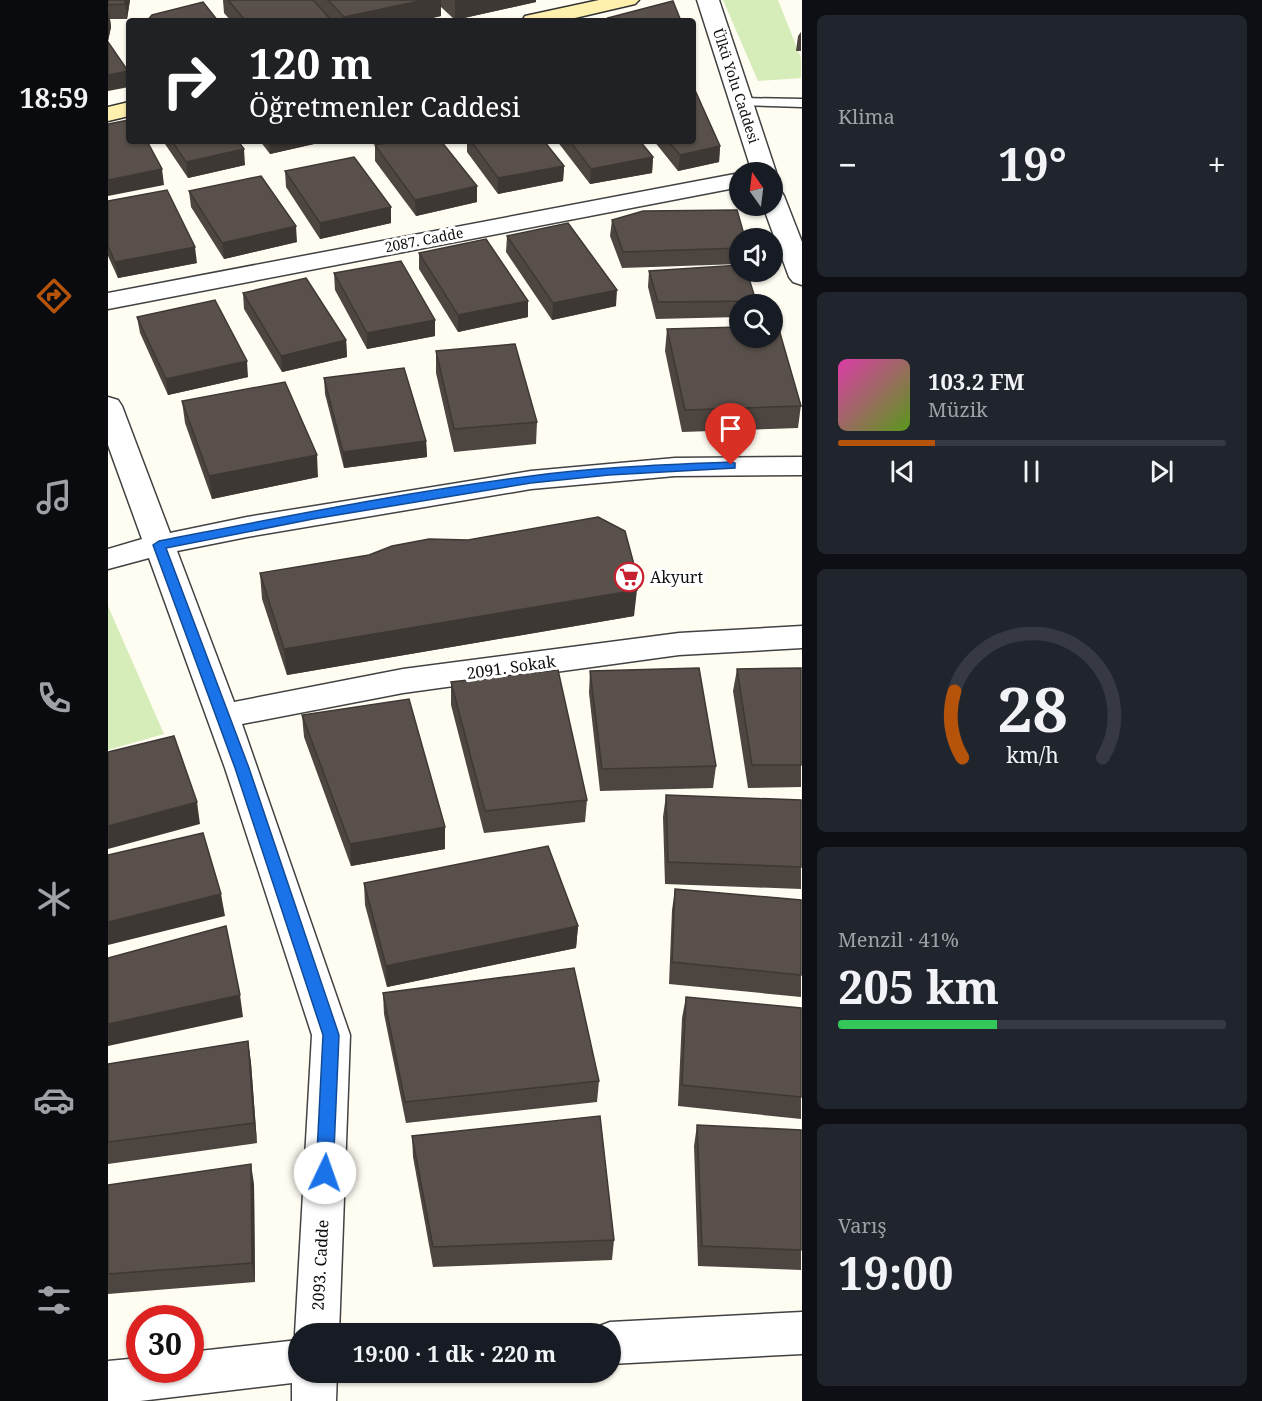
<!DOCTYPE html>
<html lang="tr">
<meta charset="utf-8">
<style>
:root{--surface:#171b24;--page:#20242c;--text:#f1f3f6;--muted:#9ea1a6;--line:#363941;--accent:#b45309}
body{margin:0;font-family:"Noto Serif",serif;background:var(--page);color:var(--text);height:100vh;display:flex;flex-direction:column;font-size:22px;white-space:nowrap}
*{box-sizing:border-box;margin:0}
p{font-size:20px;color:var(--muted)}
.icon{flex:none;width:33px;height:33px;fill:none;stroke:currentColor;stroke-width:2;stroke-linecap:round;stroke-linejoin:round}
.map{position:relative;flex:1;overflow:hidden}
.panel{display:flex;flex-direction:column;gap:15px;padding:15px;background:#0d0f14;width:460px}
.panel>*{flex:none}
.banner{position:absolute;left:18px;top:18px;width:570px;height:126px;border-radius:6px;box-shadow:0 2px 4px #0004;background:#202124;color:#fff;overflow:hidden}
.needle{width:39px;rotate:346deg}
.controls{position:absolute;left:621px;top:162px;display:grid;gap:12px}
.controls a{display:grid;place-items:center;width:54px;height:54px;border-radius:50%;background:var(--surface);box-shadow:0 2px 4px #0004;font-size:30px}
.speed{position:absolute;left:18px;top:1305px;display:flex;gap:12px;font-size:30px;font-weight:700;text-align:center}
.speed>*{display:grid;place-content:center;width:78px;height:78px;border-radius:50%;background:var(--surface);box-shadow:0 2px 4px #0004;line-height:1}
.speed .limit{border:9px solid #d22;background:#fff;color:#111}
.pin{position:absolute;display:grid;place-items:center;width:51px;height:51px;color:#fff;margin:-62px -26px;border-radius:50% 50% 50% 0;rotate:-45deg;box-shadow:0 0 6px #0007}
.pin .icon{rotate:45deg}
.me{position:absolute;width:66px;margin:-33px;rotate:3deg;stroke-linejoin:round;filter:drop-shadow(0 0 4px #0008)}
.turn{display:flex;align-items:center;gap:21px;height:126px;padding:0 24px;font-size:27px}
.turn .icon{width:78px;height:78px;stroke-width:2.5}
.turn b{display:block;font-size:42px;line-height:51px}
.big{font-size:45px;font-weight:700;line-height:1.1}
.panel .card{flex:1;display:flex;flex-direction:column;justify-content:center;gap:9px;min-width:0;padding:0 21px;border-radius:9px;background:var(--page)}
.panel .dial{align-items:center;gap:0}
.dial svg{height:156px;overflow:visible;fill:none;stroke:var(--line);stroke-width:7;stroke-linecap:round;text-anchor:middle}
.dial text{fill:var(--text);stroke:none}
.song{display:flex;align-items:center;gap:18px}
.cover{width:72px;height:72px;border-radius:9px;background:linear-gradient(135deg,hsl(320 70% 55%),hsl(90 70% 35%))}
.played{height:6px;border-radius:3px;background:linear-gradient(90deg,var(--accent) 25%,var(--line) 25%)}
.keys{display:flex;justify-content:space-around;direction:ltr}
.heat{display:flex;justify-content:space-between;align-items:center;font-size:33px;direction:ltr}
.charge{height:9px;border-radius:4px;background:linear-gradient(90deg,#34c759 41%,var(--line) 0)}
.trip{position:absolute;left:180px;top:1323px;width:333px;height:60px;border-radius:30px;background:var(--surface);box-shadow:0 2px 4px #0004;font-weight:700;line-height:60px;text-align:center}
main{display:flex;flex:1;min-height:0}
.tab-bar{display:flex;flex-direction:column;width:108px;justify-content:space-around;align-items:center;background:#090b0e;color:var(--muted)}
.tab-bar .icon{width:42px;height:42px}
.tab-bar .active{color:var(--accent)}
.tab-bar b{font-size:27px;color:var(--text)}
.map>svg:first-child{display:block}
.green{fill:#d6ecb9}
.lines{fill:none;stroke-linecap:round;stroke-linejoin:round}
.lane-casing{stroke:#424242;stroke-width:3}
.street-casing{stroke:#424242;stroke-width:3}
.secondary-casing{stroke:#313131;stroke-width:3}
.lane{fill:#fff;fill-rule:evenodd}
.street{fill:#fff;fill-rule:evenodd}
.secondary{fill:#fff1ad;fill-rule:evenodd}
.wall{fill:#4d4540}
.shaded-wall{fill:#3e3834}
.building{fill:#59504b;stroke:#3e3834;stroke-width:1.5}
.route{fill:#1a73e8;stroke:#114b97;stroke-width:1.5}
.labels{text-anchor:middle;stroke-width:6;stroke-linejoin:round;paint-order:stroke}
.far-street-label{font-size:14px;fill:#0f0f0f;stroke:#fff}
.poi-label{font-size:16px;fill:#0f0f0f;stroke:#fff;text-anchor:start}
.street-label{font-size:16px;fill:#0f0f0f;stroke:#fff}
</style>
<main>
<nav class="tab-bar">
<b>18:59</b>
<svg class="icon active" aria-label="directions" viewBox="0 0 24 24"><path d="M12 3l9 9-9 9-9-9zM9 14v-3h6M13 9l2 2-2 2"/></svg>
<svg class="icon" aria-label="music" viewBox="0 0 24 24"><path d="M9 18V5l10-2v13"/><circle cx="6" cy="18" r="3"/><circle cx="16" cy="16" r="3"/></svg>
<svg class="icon" aria-label="phone" viewBox="0 0 24 24"><path d="M5 4h4l2 5-3 2q2 4 5 5l2-3 5 2v4C11 20 4 13 5 4z"/></svg>
<svg class="icon" aria-label="climate" viewBox="0 0 24 24"><path d="M12 3v18M4 7l16 10M4 17L20 7"/></svg>
<svg class="icon" aria-label="car" viewBox="0 0 24 24"><path d="M5 17H2v-5l4-1 3-4h7l3 4 3 1v5h-3M9 17h6M6 11h13"/><circle cx="7" cy="17" r="2"/><circle cx="17" cy="17" r="2"/></svg>
<svg class="icon" aria-label="filters" viewBox="0 0 24 24"><path d="M4 7h16M4 17h16"/><circle cx="9" cy="7" r="2"/><circle cx="15" cy="17" r="2"/></svg>
</nav>
<div class="map">
<svg width="694" height="1401" viewBox="0 0 694 1401">
<rect width="100%" height="100%" fill="#fffcf2"/>
<g class="green">
<polygon points="615,0 670,0 693,58 693,78 650,81"/>
<polygon points="0,606 56,734 0,750"/>
</g>
<g class="lines">
<g class="lane-casing">
<polygon id="lane" points="632,98 694,99 694,107 628,105 626,102 628,99"/>
</g>
<g class="street-casing">
<g id="street">
<polygon points="589,0 611,0 668,172 664,177 664,172 644,172"/>
<polygon points="632,173 632,187 0,309 0,293"/>
<polygon points="664,189 673,191 676,196 694,242 694,285 685,282 681,277 655,206 664,206"/>
<polygon points="0,397 10,400 14,406 62,533 139,517 423,471 567,458 694,457 694,475 567,476 423,489 139,537 69,551 126,702 295,669 571,633 694,626 694,648 571,655 295,693 134,724 242,1035 231,1334 190,1334 190,1372 229,1372 228,1401 184,1401 184,1383 32,1401 0,1401 0,1361 32,1358 32,1370 82,1370 82,1352 190,1340 187,1334 204,1035 117,768 41,558 0,569 0,549 34,539 0,445"/>
<polygon points="694,1312 694,1354 502,1364 502,1334 484,1334 486,1328 502,1322"/>
</g>
</g>
<g class="secondary-casing">
<g id="secondary">
<polygon points="491,0 531,0 527,4 454,21 414,21 417,16"/>
<polygon points="21,102 21,116 0,121 0,107"/>
</g>
</g>
<use href="#lane" class="lane"/>
<use href="#street" class="street"/>
<use href="#secondary" class="secondary"/>
</g>
<g class="wall">
<polygon points="0,0 22,0 19,19 2,19 3,27 0,41"/>
<polygon points="115,0 428,0 428,2 347,20 333,7 333,16 311,21 123,21 116,13"/>
<polygon points="693,32 693,51 688,51 690,36"/>
<polygon points="55,141 130,141 137,165 80,178"/>
<polygon points="152,141 219,141 162,154"/>
<polygon points="359,141 436,141 456,166 455,181 390,194 359,152"/>
<polygon points="449,141 532,141 545,157 544,173 482,184"/>
<polygon points="546,141 585,141 612,146 611,162 570,171"/>
<polygon points="267,145 369,186 369,202 308,216 267,161"/>
<polygon points="177,171 283,223 212,239 178,187"/>
<polygon points="81,191 189,242 116,259 83,207"/>
<polygon points="0,201 89,263 10,278 0,256"/>
<polygon points="504,220 632,238 632,264 514,268 502,236"/>
<polygon points="399,236 508,306 444,320 398,252"/>
<polygon points="311,253 420,317 350,332 311,269"/>
<polygon points="541,271 648,301 647,304 632,304 632,317 548,319 540,287"/>
<polygon points="226,273 327,320 327,336 259,349 227,290"/>
<polygon points="135,293 238,340 239,357 174,372 136,309"/>
<polygon points="29,317 140,377 60,395 32,333"/>
<polygon points="559,329 693,405 690,428 574,432 557,351"/>
<polygon points="328,351 429,422 428,444 346,452 328,373"/>
<polygon points="216,378 318,441 319,457 236,468 217,394"/>
<polygon points="74,401 210,477 104,499 77,423"/>
<polygon points="152,573 526,616 179,675 154,599"/>
<polygon points="693,668 693,787 640,788 625,691 629,669"/>
<polygon points="482,671 608,766 605,788 492,791 481,693"/>
<polygon points="343,682 479,800 477,822 376,833 343,705"/>
<polygon points="194,715 337,827 337,849 243,866 196,737"/>
<polygon points="558,795 693,800 693,889 557,884 555,817"/>
<polygon points="256,883 470,926 468,948 279,987 257,905"/>
<polygon points="567,889 693,900 693,997 561,984 564,910"/>
<polygon points="275,993 491,1081 489,1102 298,1123 276,1014"/>
<polygon points="578,997 693,1008 693,1119 570,1106 574,1018"/>
<polygon points="140,1041 143,1063 149,1143 0,1164 0,1064"/>
<polygon points="589,1125 693,1130 693,1270 590,1266 586,1146"/>
<polygon points="304,1136 506,1240 504,1260 325,1267 305,1157"/>
<polygon points="146,1184 147,1282 0,1294 0,1185"/>
</g>
<g class="shaded-wall">
<polygon points="17,0 22,0 19,19 17,4"/>
<polygon points="316,0 333,0 333,16 311,21 236,21 236,17"/>
<polygon points="347,0 428,0 428,2 347,20"/>
<polygon points="1,12 3,27 0,41 0,17"/>
<polygon points="20,71 21,87 0,91 0,75"/>
<polygon points="161,141 219,141 162,154"/>
<polygon points="612,146 611,162 570,171 572,155"/>
<polygon points="136,149 137,165 80,178 78,162"/>
<polygon points="545,157 544,173 482,184 483,169"/>
<polygon points="456,166 455,181 390,194 390,178"/>
<polygon points="54,169 56,185 0,196 0,180"/>
<polygon points="369,186 369,202 308,216 307,200"/>
<polygon points="283,207 283,223 212,239 212,223"/>
<polygon points="188,226 189,242 116,259 114,243"/>
<polygon points="87,247 89,263 10,278 7,262"/>
<polygon points="509,290 508,306 444,320 445,303"/>
<polygon points="420,301 420,317 350,332 350,315"/>
<polygon points="327,320 327,336 259,349 259,333"/>
<polygon points="238,340 239,357 174,372 173,356"/>
<polygon points="139,361 140,377 60,395 58,379"/>
<polygon points="318,441 319,457 236,468 235,452"/>
<polygon points="209,455 210,477 104,499 101,476"/>
<polygon points="529,590 526,616 179,675 176,649"/>
<polygon points="89,802 92,824 0,849 0,826"/>
<polygon points="337,827 337,849 243,866 242,844"/>
<polygon points="113,894 117,916 0,945 0,922"/>
<polygon points="470,926 468,948 279,987 278,966"/>
<polygon points="132,995 135,1017 0,1046 0,1024"/>
<polygon points="140,1041 143,1063 149,1143 146,1123"/>
<polygon points="143,1164 146,1184 147,1282 144,1263"/>
</g>
<g class="building">
<polygon points="0,0 17,0 17,4 0,5"/>
<polygon points="120,0 205,0 224,21 138,21"/>
<polygon points="220,0 316,0 236,17"/>
<polygon points="565,1 573,21 503,21 500,18"/>
<polygon points="95,2 110,21 39,21 44,15"/>
<polygon points="0,42 20,71 0,75"/>
<polygon points="586,88 612,146 572,155 560,141 585,141 585,89"/>
<polygon points="21,120 21,141 39,141 54,169 0,180 0,124"/>
<polygon points="64,141 130,141 136,149 78,162"/>
<polygon points="287,141 333,141 369,186 307,200 267,145"/>
<polygon points="363,141 436,141 456,166 390,178"/>
<polygon points="462,141 532,141 545,157 483,169"/>
<polygon points="246,157 283,207 212,223 177,171"/>
<polygon points="153,176 188,226 114,243 81,191"/>
<polygon points="59,190 87,247 7,262 0,246 0,201"/>
<polygon points="629,210 637,238 632,238 632,248 515,252 504,220 535,211"/>
<polygon points="460,223 509,290 445,303 399,236"/>
<polygon points="378,239 420,301 350,315 311,253"/>
<polygon points="293,261 327,320 259,333 226,273"/>
<polygon points="632,265 632,272 639,272 648,301 550,302 541,271"/>
<polygon points="198,278 238,340 173,356 135,293"/>
<polygon points="107,300 139,361 58,379 29,317"/>
<polygon points="664,326 670,326 693,406 577,410 559,329 632,327 632,338 664,338"/>
<polygon points="407,344 429,422 346,429 328,351"/>
<polygon points="296,368 318,441 235,452 216,378"/>
<polygon points="177,382 209,455 101,476 74,401"/>
<polygon points="490,517 517,531 528,572 529,590 176,649 152,573 261,555 284,546 321,539 360,540"/>
<polygon points="591,668 608,766 494,769 482,671"/>
<polygon points="693,668 693,765 644,765 629,669"/>
<polygon points="450,670 479,800 377,811 343,682"/>
<polygon points="301,699 337,827 242,844 194,715"/>
<polygon points="66,736 89,802 0,826 0,752"/>
<polygon points="558,795 693,800 693,867 560,862"/>
<polygon points="95,833 113,894 0,922 0,855"/>
<polygon points="440,846 470,926 278,966 256,883"/>
<polygon points="567,889 693,900 693,975 564,962"/>
<polygon points="118,926 132,995 0,1024 0,958"/>
<polygon points="466,968 491,1081 297,1102 275,993"/>
<polygon points="578,997 693,1008 693,1097 574,1085"/>
<polygon points="140,1041 146,1123 0,1142 0,1064"/>
<polygon points="492,1116 506,1240 325,1247 304,1136"/>
<polygon points="589,1125 693,1130 693,1250 594,1246"/>
<polygon points="143,1164 144,1263 0,1274 0,1185"/>
</g>
<path class="route" d="M623 462 627 463V468L501 475 423 483 205 519 58 548 141 768 231 1035 225 1173 223 1178 217 1181 211 1178 208 1173 215 1035 127 768 45 545 51 541C175 517 298 492 423 476 489 467 556 465 623 462Z"/>
<defs>
<g id="supermarket-ring" transform="scale(1.5)"><circle r="9.5" fill="#fff" stroke="#c62131" stroke-width="1.5"/><path d="M-6-5.5h2.5l.6 2H6L4.5 2H-2.5L-4.4-4H-6ZM-1.5 3.2a1.3 1.3 0 1 0 .1 0ZM3 3.2a1.3 1.3 0 1 0 .1 0Z" fill="#c62131"/></g>
</defs>
<g fill-rule="evenodd">
<use href="#supermarket-ring" x="521" y="577"/>
</g>
<g class="labels">
<g class="far-street-label">
<text transform="translate(628 86) rotate(72)" y="5">Ülkü Yolu Caddesi</text>
<text transform="translate(316 240) rotate(-11)" y="5">2087. Cadde</text>
</g>
<g class="poi-label">
<text x="542" y="583">Akyurt</text>
</g>
<g class="street-label">
<text transform="translate(403 667) rotate(-8)" y="6">2091. Sokak</text>
<text transform="translate(212 1265) rotate(-87)" y="6">2093. Cadde</text>
</g>
</g>
</svg>
<div class="controls">
<a><svg class="needle" viewBox="-14 -14 28 28"><path d="M0-13l5 13h-10z" fill="#e53935"/><path d="M0 13l5-13h-10z" fill="#9ea1a6"/></svg></a>
<a><svg class="icon" aria-label="sound" viewBox="0 0 24 24"><path d="M4 9h4l5-4v14l-5-4H4zM17 9q2 3 0 6"/></svg></a>
<a><svg class="icon" aria-label="search" viewBox="0 0 24 24"><circle cx="10" cy="10" r="6"/><path d="M15 15l6 6"/></svg></a>
</div>
<div class="speed"><div class="limit">30</div></div>
<div class="pin" style="left:623px;top:465px;background:#d93025"><svg class="icon" aria-label="arrive" viewBox="0 0 24 24"><path d="M6 21V4h12l-3 4 3 4H6"/></svg></div>
<svg class="me" style="left:217px;top:1173px" viewBox="-20 -20 40 40"><circle r="19" fill="#fff"/><path d="M0-13L10 11 0 6-10 11z" fill="#1a73e8"/></svg>
<div class="trip">19:00 · 1 dk · 220 m</div>
<div class="banner">
<div class="turn"><svg class="icon" aria-label="right" viewBox="0 0 24 24"><path d="M7 20v-9h11M14 6l5 5-5 5"/></svg><div><b>120 m</b>Öğretmenler Caddesi</div></div>
</div>
</div>
<section class="panel">
<div class="card"><p>Klima</p>
<div class="heat"><a>−</a><b class="big">19°</b><a>+</a></div>
</div>
<div class="card">
<div class="song"><i class="cover"></i><div><b>103.2 FM</b><p>Müzik</p></div></div>
<div class="played"></div>
<div class="keys"><svg class="icon" aria-label="previous" viewBox="0 0 24 24"><path d="M18 5L8 12l10 7zM5 5v14"/></svg><svg class="icon" aria-label="pause" viewBox="0 0 24 24"><path d="M8 5v14M16 5v14"/></svg><svg class="icon" aria-label="next" viewBox="0 0 24 24"><path d="M6 5l10 7-10 7zM19 5v14"/></svg></div>
</div>
<div class="card dial"><svg viewBox="0 0 100 80">
<path d="M14 69A42 42 0 1 1 86 69"/>
<path d="M14 69A42 42 0 0 1 10 35" stroke="#b45309"/>
<text x="50" y="56" font-size="32" font-weight="700">28</text>
<text x="50" y="72" font-size="11">km/h</text>
</svg></div>
<div class="card"><p>Menzil · 41%</p><b class="big">205 km</b><div class="charge"></div></div>
<div class="card"><p>Varış</p><b class="big">19:00</b></div>
</section>
</main>
